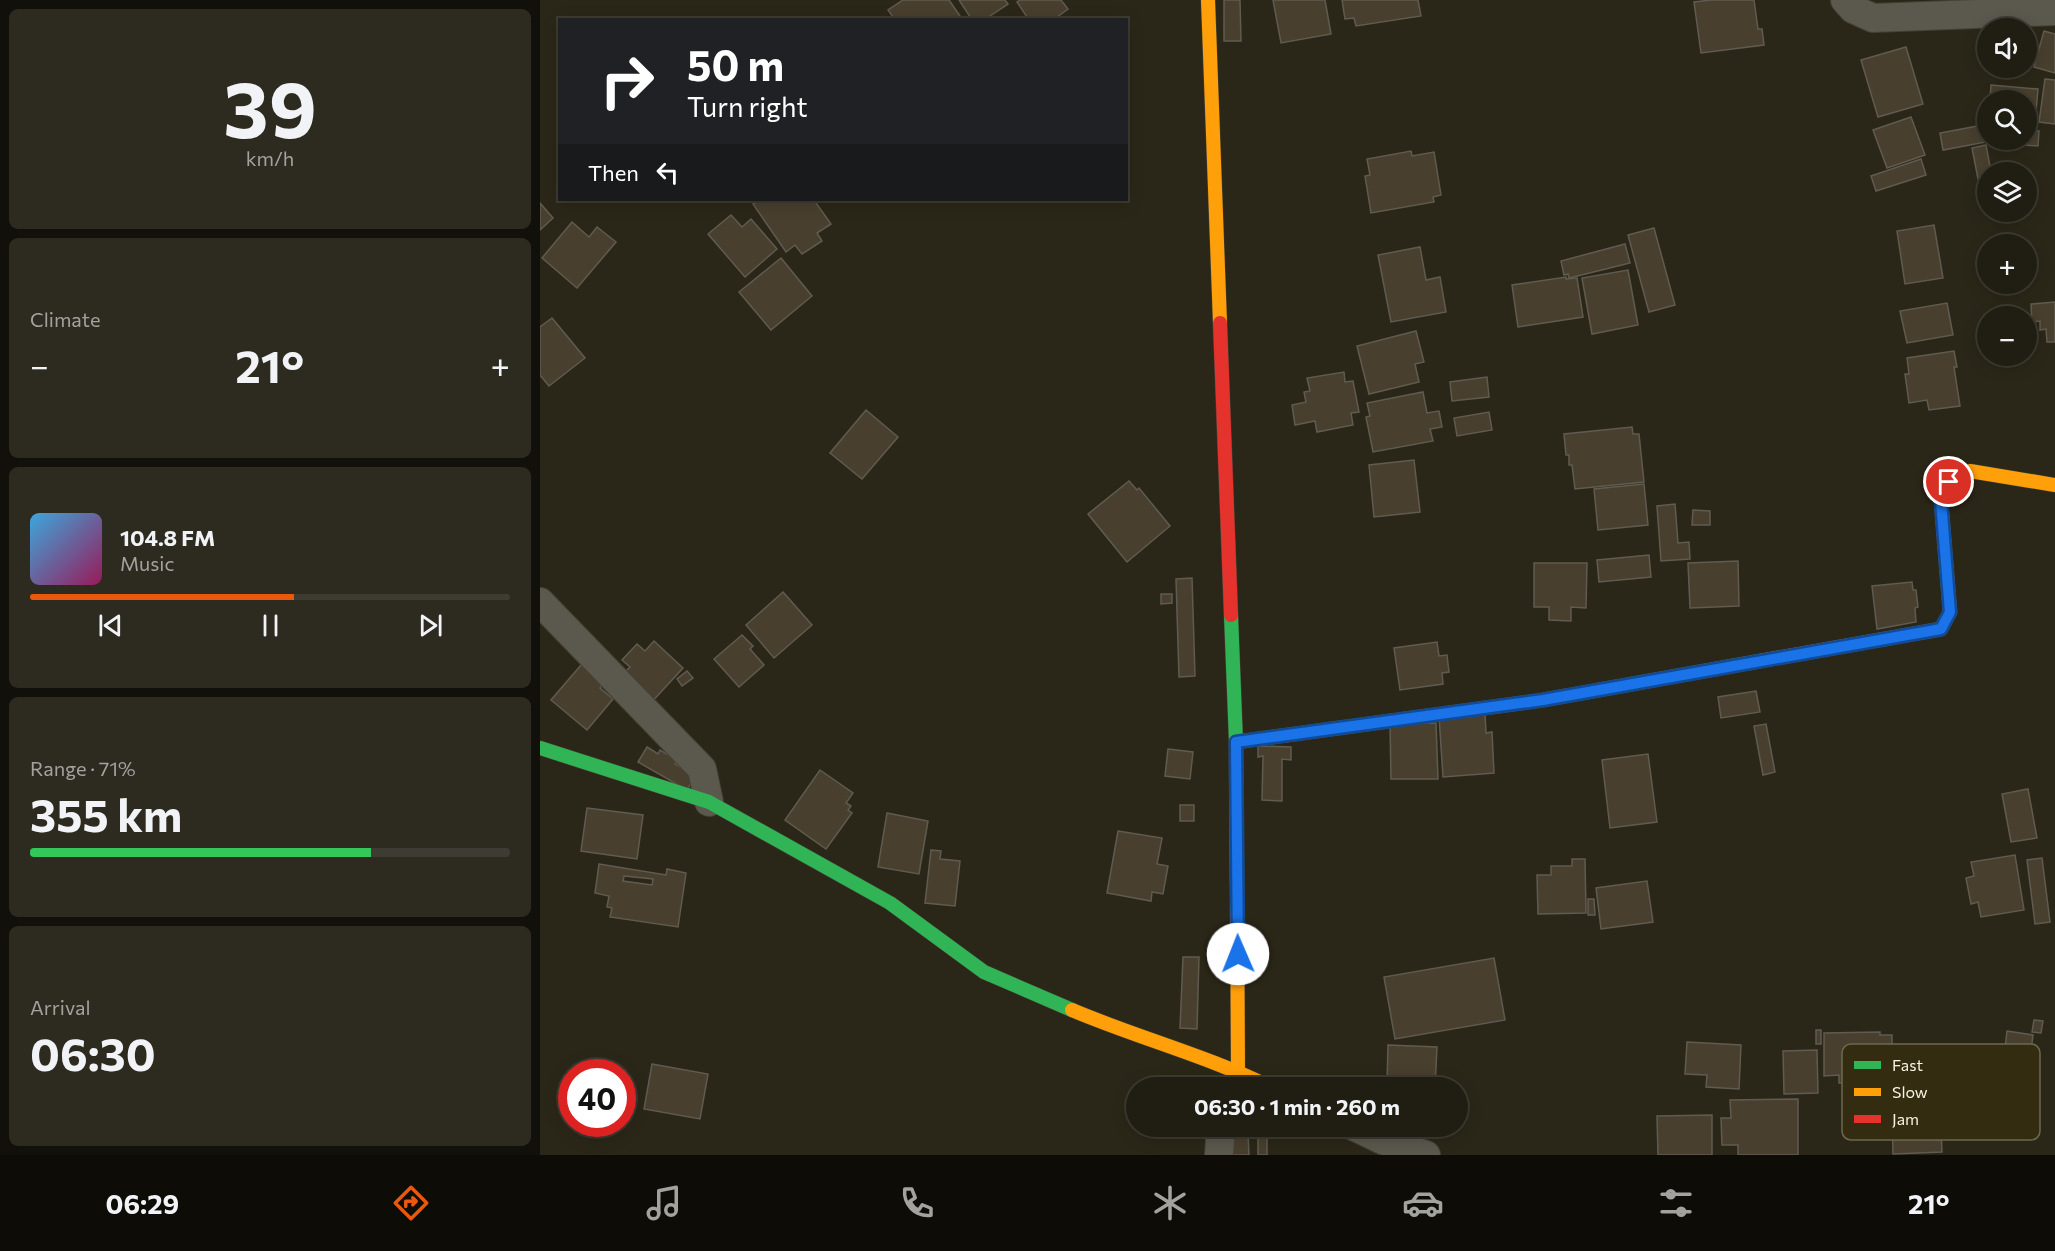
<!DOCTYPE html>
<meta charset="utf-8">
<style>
:root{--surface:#201d12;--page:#2d2a20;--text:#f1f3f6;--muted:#a2a29f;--line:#3d3b32;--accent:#ea580c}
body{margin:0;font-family:Commissioner,sans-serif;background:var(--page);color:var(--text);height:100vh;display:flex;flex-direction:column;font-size:22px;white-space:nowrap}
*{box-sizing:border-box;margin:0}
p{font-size:20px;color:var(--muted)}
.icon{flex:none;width:33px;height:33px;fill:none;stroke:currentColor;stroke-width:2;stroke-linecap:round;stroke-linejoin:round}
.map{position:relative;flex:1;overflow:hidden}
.drawer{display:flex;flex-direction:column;gap:9px;padding:9px;background:#12100a;width:540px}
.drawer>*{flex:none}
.guide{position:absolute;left:18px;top:18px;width:570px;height:183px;border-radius:0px;box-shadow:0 3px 15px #0003,0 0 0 2px var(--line);background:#202124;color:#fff;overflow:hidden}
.tools{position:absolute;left:1437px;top:18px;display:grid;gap:12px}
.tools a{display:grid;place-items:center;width:60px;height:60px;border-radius:50%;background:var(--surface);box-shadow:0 3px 15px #0003,0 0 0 2px var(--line);font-size:30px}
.speed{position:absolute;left:18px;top:1059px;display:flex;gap:12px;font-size:30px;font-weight:700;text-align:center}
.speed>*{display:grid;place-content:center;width:78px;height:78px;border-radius:50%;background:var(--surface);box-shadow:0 3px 15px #0003,0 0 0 2px var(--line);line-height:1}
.speed .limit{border:9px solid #d22;background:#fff;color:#111}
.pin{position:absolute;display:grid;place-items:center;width:51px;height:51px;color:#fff;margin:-26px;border:3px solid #fff;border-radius:50%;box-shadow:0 2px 6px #0007}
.me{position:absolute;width:66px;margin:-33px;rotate:359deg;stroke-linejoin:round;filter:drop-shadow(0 0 4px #0008)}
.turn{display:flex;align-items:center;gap:21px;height:126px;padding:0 30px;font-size:27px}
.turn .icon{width:78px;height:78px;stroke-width:2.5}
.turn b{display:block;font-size:42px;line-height:51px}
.then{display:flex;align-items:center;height:57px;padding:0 30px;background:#0003;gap:12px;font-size:22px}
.big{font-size:45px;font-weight:700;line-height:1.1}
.drawer .tile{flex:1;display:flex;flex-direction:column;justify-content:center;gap:9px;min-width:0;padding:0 21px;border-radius:9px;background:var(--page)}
.drawer .dial{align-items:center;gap:0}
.dial b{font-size:78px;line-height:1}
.song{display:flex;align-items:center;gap:18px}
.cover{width:72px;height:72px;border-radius:9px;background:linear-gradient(135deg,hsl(200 70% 55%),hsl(330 70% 35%))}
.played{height:6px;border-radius:3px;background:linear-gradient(90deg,var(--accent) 55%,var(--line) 55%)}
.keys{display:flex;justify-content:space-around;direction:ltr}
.heat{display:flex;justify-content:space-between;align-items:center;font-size:33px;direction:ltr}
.charge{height:9px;border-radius:4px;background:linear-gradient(90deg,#34c759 71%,var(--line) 0)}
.trip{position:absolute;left:586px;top:1077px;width:342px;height:60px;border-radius:30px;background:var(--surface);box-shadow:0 3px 15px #0003,0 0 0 2px var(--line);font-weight:700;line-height:60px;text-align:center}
.menu{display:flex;height:96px;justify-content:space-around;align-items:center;background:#0d0c07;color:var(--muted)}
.menu .icon{width:42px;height:42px}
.menu .on{color:var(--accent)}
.menu b{font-size:27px;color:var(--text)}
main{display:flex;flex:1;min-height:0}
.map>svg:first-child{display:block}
.building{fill:#483f2e;stroke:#605b50;stroke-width:1.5;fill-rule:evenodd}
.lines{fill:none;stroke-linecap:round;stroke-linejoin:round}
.street-casing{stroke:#444135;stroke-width:30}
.fast-casing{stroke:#444135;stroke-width:15}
.slow-casing{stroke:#444135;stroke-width:15}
.jam-casing{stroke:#444135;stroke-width:15}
.street{stroke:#5b584e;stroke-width:28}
.fast{stroke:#30b455;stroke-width:14}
.slow{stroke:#ff9f0a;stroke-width:14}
.jam{stroke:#e5322d;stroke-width:14}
.route-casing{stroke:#114b97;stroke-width:15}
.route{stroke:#1a73e8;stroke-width:10}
.key{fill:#332c10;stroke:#6e684f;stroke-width:1.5}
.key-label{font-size:16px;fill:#f7f3e3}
</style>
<main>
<section class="drawer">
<div class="tile dial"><b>39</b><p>km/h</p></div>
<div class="tile"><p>Climate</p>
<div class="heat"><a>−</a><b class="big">21°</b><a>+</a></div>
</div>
<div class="tile">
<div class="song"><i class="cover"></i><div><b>104.8 FM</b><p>Music</p></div></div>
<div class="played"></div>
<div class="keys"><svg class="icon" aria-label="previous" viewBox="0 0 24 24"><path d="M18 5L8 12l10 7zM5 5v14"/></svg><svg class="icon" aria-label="pause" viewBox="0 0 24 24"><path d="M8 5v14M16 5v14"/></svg><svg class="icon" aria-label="next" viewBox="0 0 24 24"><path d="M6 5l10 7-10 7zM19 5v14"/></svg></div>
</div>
<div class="tile"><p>Range · 71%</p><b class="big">355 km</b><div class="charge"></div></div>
<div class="tile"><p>Arrival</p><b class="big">06:30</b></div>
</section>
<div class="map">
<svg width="1515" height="1155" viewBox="0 0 1515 1155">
<rect width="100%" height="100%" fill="#2b2718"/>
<g class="building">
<polygon points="363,0 409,0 420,16 416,20 355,20 348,10"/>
<polygon points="419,0 465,0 468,4 444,20 432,20"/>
<polygon points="480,0 521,0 528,9 513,20 489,20 477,2"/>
<polygon points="684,0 700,0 701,41 684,41"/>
<polygon points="733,0 785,0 791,34 741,43"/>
<polygon points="802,0 878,0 881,16 816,26 814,18 805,19"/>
<polygon points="1171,0 1214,0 1218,29 1222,29 1224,45 1161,53 1154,2"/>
<polygon points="1504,31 1515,34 1515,73 1494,67"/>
<polygon points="1366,47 1383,104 1338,117 1321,60"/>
<polygon points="1505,79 1515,80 1515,124 1499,122"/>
<polygon points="1451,85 1498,89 1495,124 1486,123 1486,100 1450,100"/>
<polygon points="1371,117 1385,155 1347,168 1333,130"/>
<polygon points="1443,125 1446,142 1403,150 1400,133"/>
<polygon points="1486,130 1499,131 1498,146 1452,143 1452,140 1486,140"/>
<polygon points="1446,145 1451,172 1448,172 1448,178 1438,179 1432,148"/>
<polygon points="871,151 872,156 894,152 901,195 893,197 894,202 831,213 825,176 830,175 827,159"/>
<polygon points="1381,159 1386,175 1336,191 1331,176"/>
<polygon points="220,200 274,200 291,224 277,233 282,241 262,254 255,245 246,252 213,204"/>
<polygon points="0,203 13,218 0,230"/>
<polygon points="191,215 202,227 211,219 237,249 205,277 168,234"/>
<polygon points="32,222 49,237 57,227 76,242 37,288 2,258"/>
<polygon points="1394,225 1403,278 1365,284 1357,231"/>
<polygon points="1114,228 1135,305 1109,312 1088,235"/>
<polygon points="1085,244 1090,263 1029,278 1028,274 1024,275 1021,261"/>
<polygon points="880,247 886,280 900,277 906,312 851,322 838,255"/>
<polygon points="241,258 272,296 231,330 199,292"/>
<polygon points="1088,270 1098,325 1052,334 1042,278"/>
<polygon points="1026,277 1026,279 1037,278 1043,317 978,327 972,285"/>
<polygon points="1515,302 1515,342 1507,342 1506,329 1500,330 1500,321 1492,322 1491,304"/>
<polygon points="1407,303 1413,335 1367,343 1360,311"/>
<polygon points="12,318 45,358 9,386 0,375 0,327"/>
<polygon points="876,331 884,362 875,364 879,382 829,394 817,346"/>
<polygon points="1414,351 1417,367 1414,367 1420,406 1389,410 1387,400 1369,403 1365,374 1369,374 1367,358"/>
<polygon points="804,372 805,382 813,381 819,412 811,413 813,425 777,432 775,421 755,425 752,405 766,402 764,392 770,391 767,378"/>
<polygon points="947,377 949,397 912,401 910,382"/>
<polygon points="883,392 887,413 899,411 902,427 890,429 893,441 833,452 826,417 830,416 827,403"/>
<polygon points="326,410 358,437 322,479 290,453"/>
<polygon points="949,412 952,430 917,436 914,418"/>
<polygon points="1092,427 1093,434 1099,434 1104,482 1035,489 1032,465 1029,465 1029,455 1026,455 1024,434"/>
<polygon points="874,460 880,512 834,517 829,465"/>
<polygon points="589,481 597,490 599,488 630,526 587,562 548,514"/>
<polygon points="1104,484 1108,525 1058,530 1054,489"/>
<polygon points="1135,504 1138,543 1149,542 1150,559 1121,561 1117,506"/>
<polygon points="1153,510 1170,511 1170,525 1152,525"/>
<polygon points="1109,555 1111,577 1059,582 1057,560"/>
<polygon points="1198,561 1199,606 1150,608 1148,563"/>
<polygon points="994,563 1047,563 1046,608 1031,607 1031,621 1009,620 1009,607 994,607"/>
<polygon points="652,578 655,676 639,677 636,579"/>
<polygon points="1372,582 1373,590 1376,590 1378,607 1375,608 1376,622 1337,629 1332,586"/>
<polygon points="243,592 272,625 234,658 206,625"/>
<polygon points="621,594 632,594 632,603 621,604"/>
<polygon points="202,635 213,646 210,649 224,665 199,687 174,659"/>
<polygon points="114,641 143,668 109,705 80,677 90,667 82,660 97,644 105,651"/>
<polygon points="897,642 899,656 907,655 909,672 902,673 903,684 860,690 854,648"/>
<polygon points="41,665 63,683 60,688 73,699 47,730 11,700"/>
<polygon points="147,671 153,678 142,686 137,679"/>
<polygon points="1216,691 1220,712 1181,718 1178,697"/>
<polygon points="945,713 946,733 952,732 954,773 903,777 899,716"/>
<polygon points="896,723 898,779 851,779 850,724"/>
<polygon points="1226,724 1235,772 1223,775 1214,726"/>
<polygon points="718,746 751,747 751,760 742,759 742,801 722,800 723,756 718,757"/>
<polygon points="107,747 118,754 120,750 137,760 135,764 155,776 147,790 98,762"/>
<polygon points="628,749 653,752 650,779 625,776"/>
<polygon points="1108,754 1117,822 1070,828 1062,760"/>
<polygon points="280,770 313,793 306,803 311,806 308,810 312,813 286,849 245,820"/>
<polygon points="1488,789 1497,838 1471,842 1462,794"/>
<rect x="640" y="805" width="14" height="16"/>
<polygon points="47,808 103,815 97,859 41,851"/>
<polygon points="347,813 388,821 379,874 338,867"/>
<polygon points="578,831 622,838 617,864 628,866 623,894 612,892 611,901 567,893"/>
<polygon points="391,850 401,851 400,859 420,861 415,906 385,903"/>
<polygon points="1475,855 1484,910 1441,917 1438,902 1431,904 1426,878 1434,876 1431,862"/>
<polygon points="1502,858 1510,922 1495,924 1487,860"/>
<polygon points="1032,859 1045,859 1046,913 998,914 997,875 1011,875 1011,866 1032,866"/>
<path d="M59 864 126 875 127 869 146 873 138 927 70 917 72 908 67 907 69 896 55 893ZM84 876 113 879 112 885 83 881Z"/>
<polygon points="1107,881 1113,922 1061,929 1056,888"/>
<polygon points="1048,899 1054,899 1055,915 1048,915"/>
<polygon points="643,957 659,957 657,1029 640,1028"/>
<polygon points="954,958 965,1020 855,1039 844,977"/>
<polygon points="1494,1020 1503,1021 1501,1033 1492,1032"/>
<rect x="1276" y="1030" width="5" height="14"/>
<polygon points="1467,1031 1493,1035 1491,1051 1465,1048"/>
<polygon points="1340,1032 1340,1035 1352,1035 1352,1051 1362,1050 1362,1060 1358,1060 1358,1074 1323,1075 1323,1082 1299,1083 1299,1075 1284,1076 1284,1033"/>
<polygon points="1147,1042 1201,1045 1199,1089 1166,1087 1167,1075 1145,1074"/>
<polygon points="848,1045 897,1047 895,1087 847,1085"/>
<polygon points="1277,1050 1278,1093 1244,1094 1243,1051"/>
<polygon points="112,1064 168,1074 160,1119 104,1109"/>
<polygon points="1258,1099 1258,1155 1198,1155 1198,1145 1182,1145 1181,1118 1191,1118 1190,1100"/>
<polygon points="1400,1108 1402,1152 1353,1154 1352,1109"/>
<polygon points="1172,1115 1172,1155 1118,1155 1117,1116"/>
<polygon points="708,1134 709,1155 687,1155 687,1135"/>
<polygon points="718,1135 727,1136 727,1155 718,1155"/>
</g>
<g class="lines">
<g class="street-casing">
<g id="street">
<polyline points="1305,0 1313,9 1333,18 1515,11"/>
<polyline points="0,602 162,769 169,802"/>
<polyline points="813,1126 842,1140 886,1155"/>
<polyline points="679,1155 681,1126"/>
</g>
</g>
<g class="fast-casing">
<g id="fast">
<polyline points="691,615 696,742 697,893"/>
<polyline points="696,742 1003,700 1220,661"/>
<polyline points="0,748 169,802 350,903 444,972 532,1010"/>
</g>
</g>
<g class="slow-casing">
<g id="slow">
<polyline points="668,0 680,323"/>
<polyline points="1220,661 1401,629 1410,612 1401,501 1409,482 1430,471 1515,485"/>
<path d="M532 1010C598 1038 668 1056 732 1088"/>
<polyline points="691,1088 698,1071 697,893"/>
</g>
</g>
<g class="jam-casing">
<polyline id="jam" points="680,323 691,615"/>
</g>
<use href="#street" class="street"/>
<use href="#fast" class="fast"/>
<use href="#slow" class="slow"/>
<use href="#jam" class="jam"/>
</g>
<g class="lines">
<g class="route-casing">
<polyline id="route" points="698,954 696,742 1003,700 1401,629 1410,612 1401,501 1409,482"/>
</g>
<use href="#route" class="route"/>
</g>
<rect x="1302" y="1044" width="198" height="96" rx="9" class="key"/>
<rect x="1314" y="1061" width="27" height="8" fill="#30b455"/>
<rect x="1314" y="1088" width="27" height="8" fill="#ff9f0a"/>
<rect x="1314" y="1115" width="27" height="8" fill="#e5322d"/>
<g class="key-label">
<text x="1352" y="1071">Fast</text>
<text x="1352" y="1098">Slow</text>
<text x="1352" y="1125">Jam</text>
</g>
</svg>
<div class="tools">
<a><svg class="icon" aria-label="sound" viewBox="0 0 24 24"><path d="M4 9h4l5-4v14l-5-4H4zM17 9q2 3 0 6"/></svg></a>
<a><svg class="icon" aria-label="search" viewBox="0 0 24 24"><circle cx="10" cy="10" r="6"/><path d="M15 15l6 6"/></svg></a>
<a><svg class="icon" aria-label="layers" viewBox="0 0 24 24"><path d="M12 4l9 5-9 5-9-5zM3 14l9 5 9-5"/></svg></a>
<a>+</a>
<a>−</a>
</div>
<div class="speed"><div class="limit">40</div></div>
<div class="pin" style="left:1409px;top:482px;background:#d93025"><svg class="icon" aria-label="arrive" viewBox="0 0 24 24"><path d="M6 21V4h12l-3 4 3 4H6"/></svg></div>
<svg class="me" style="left:698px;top:954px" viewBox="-20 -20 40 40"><circle r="19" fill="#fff"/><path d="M0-13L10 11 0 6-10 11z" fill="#1a73e8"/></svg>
<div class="trip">06:30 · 1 min · 260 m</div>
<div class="guide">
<div class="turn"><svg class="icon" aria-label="right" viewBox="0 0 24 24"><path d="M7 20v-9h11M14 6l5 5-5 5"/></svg><div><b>50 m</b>Turn right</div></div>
<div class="then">Then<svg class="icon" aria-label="left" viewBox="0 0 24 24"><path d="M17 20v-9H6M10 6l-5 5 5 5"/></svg></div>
</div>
</div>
</main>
<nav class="menu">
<b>06:29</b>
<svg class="icon on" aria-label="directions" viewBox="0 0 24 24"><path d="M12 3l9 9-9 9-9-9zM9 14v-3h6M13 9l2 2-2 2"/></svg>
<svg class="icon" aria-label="music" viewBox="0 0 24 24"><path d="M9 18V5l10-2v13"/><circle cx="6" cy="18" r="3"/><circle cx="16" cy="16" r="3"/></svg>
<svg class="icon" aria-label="phone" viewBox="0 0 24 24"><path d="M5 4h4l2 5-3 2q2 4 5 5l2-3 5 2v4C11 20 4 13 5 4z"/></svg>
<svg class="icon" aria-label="climate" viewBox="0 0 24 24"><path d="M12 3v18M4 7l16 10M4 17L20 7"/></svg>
<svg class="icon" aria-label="car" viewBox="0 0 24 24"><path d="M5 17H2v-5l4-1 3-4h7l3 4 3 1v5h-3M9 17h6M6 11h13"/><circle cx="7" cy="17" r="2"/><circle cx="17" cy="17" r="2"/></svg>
<svg class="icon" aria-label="filters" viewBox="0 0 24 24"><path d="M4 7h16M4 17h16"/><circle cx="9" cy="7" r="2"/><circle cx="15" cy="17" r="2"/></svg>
<b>21°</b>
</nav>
